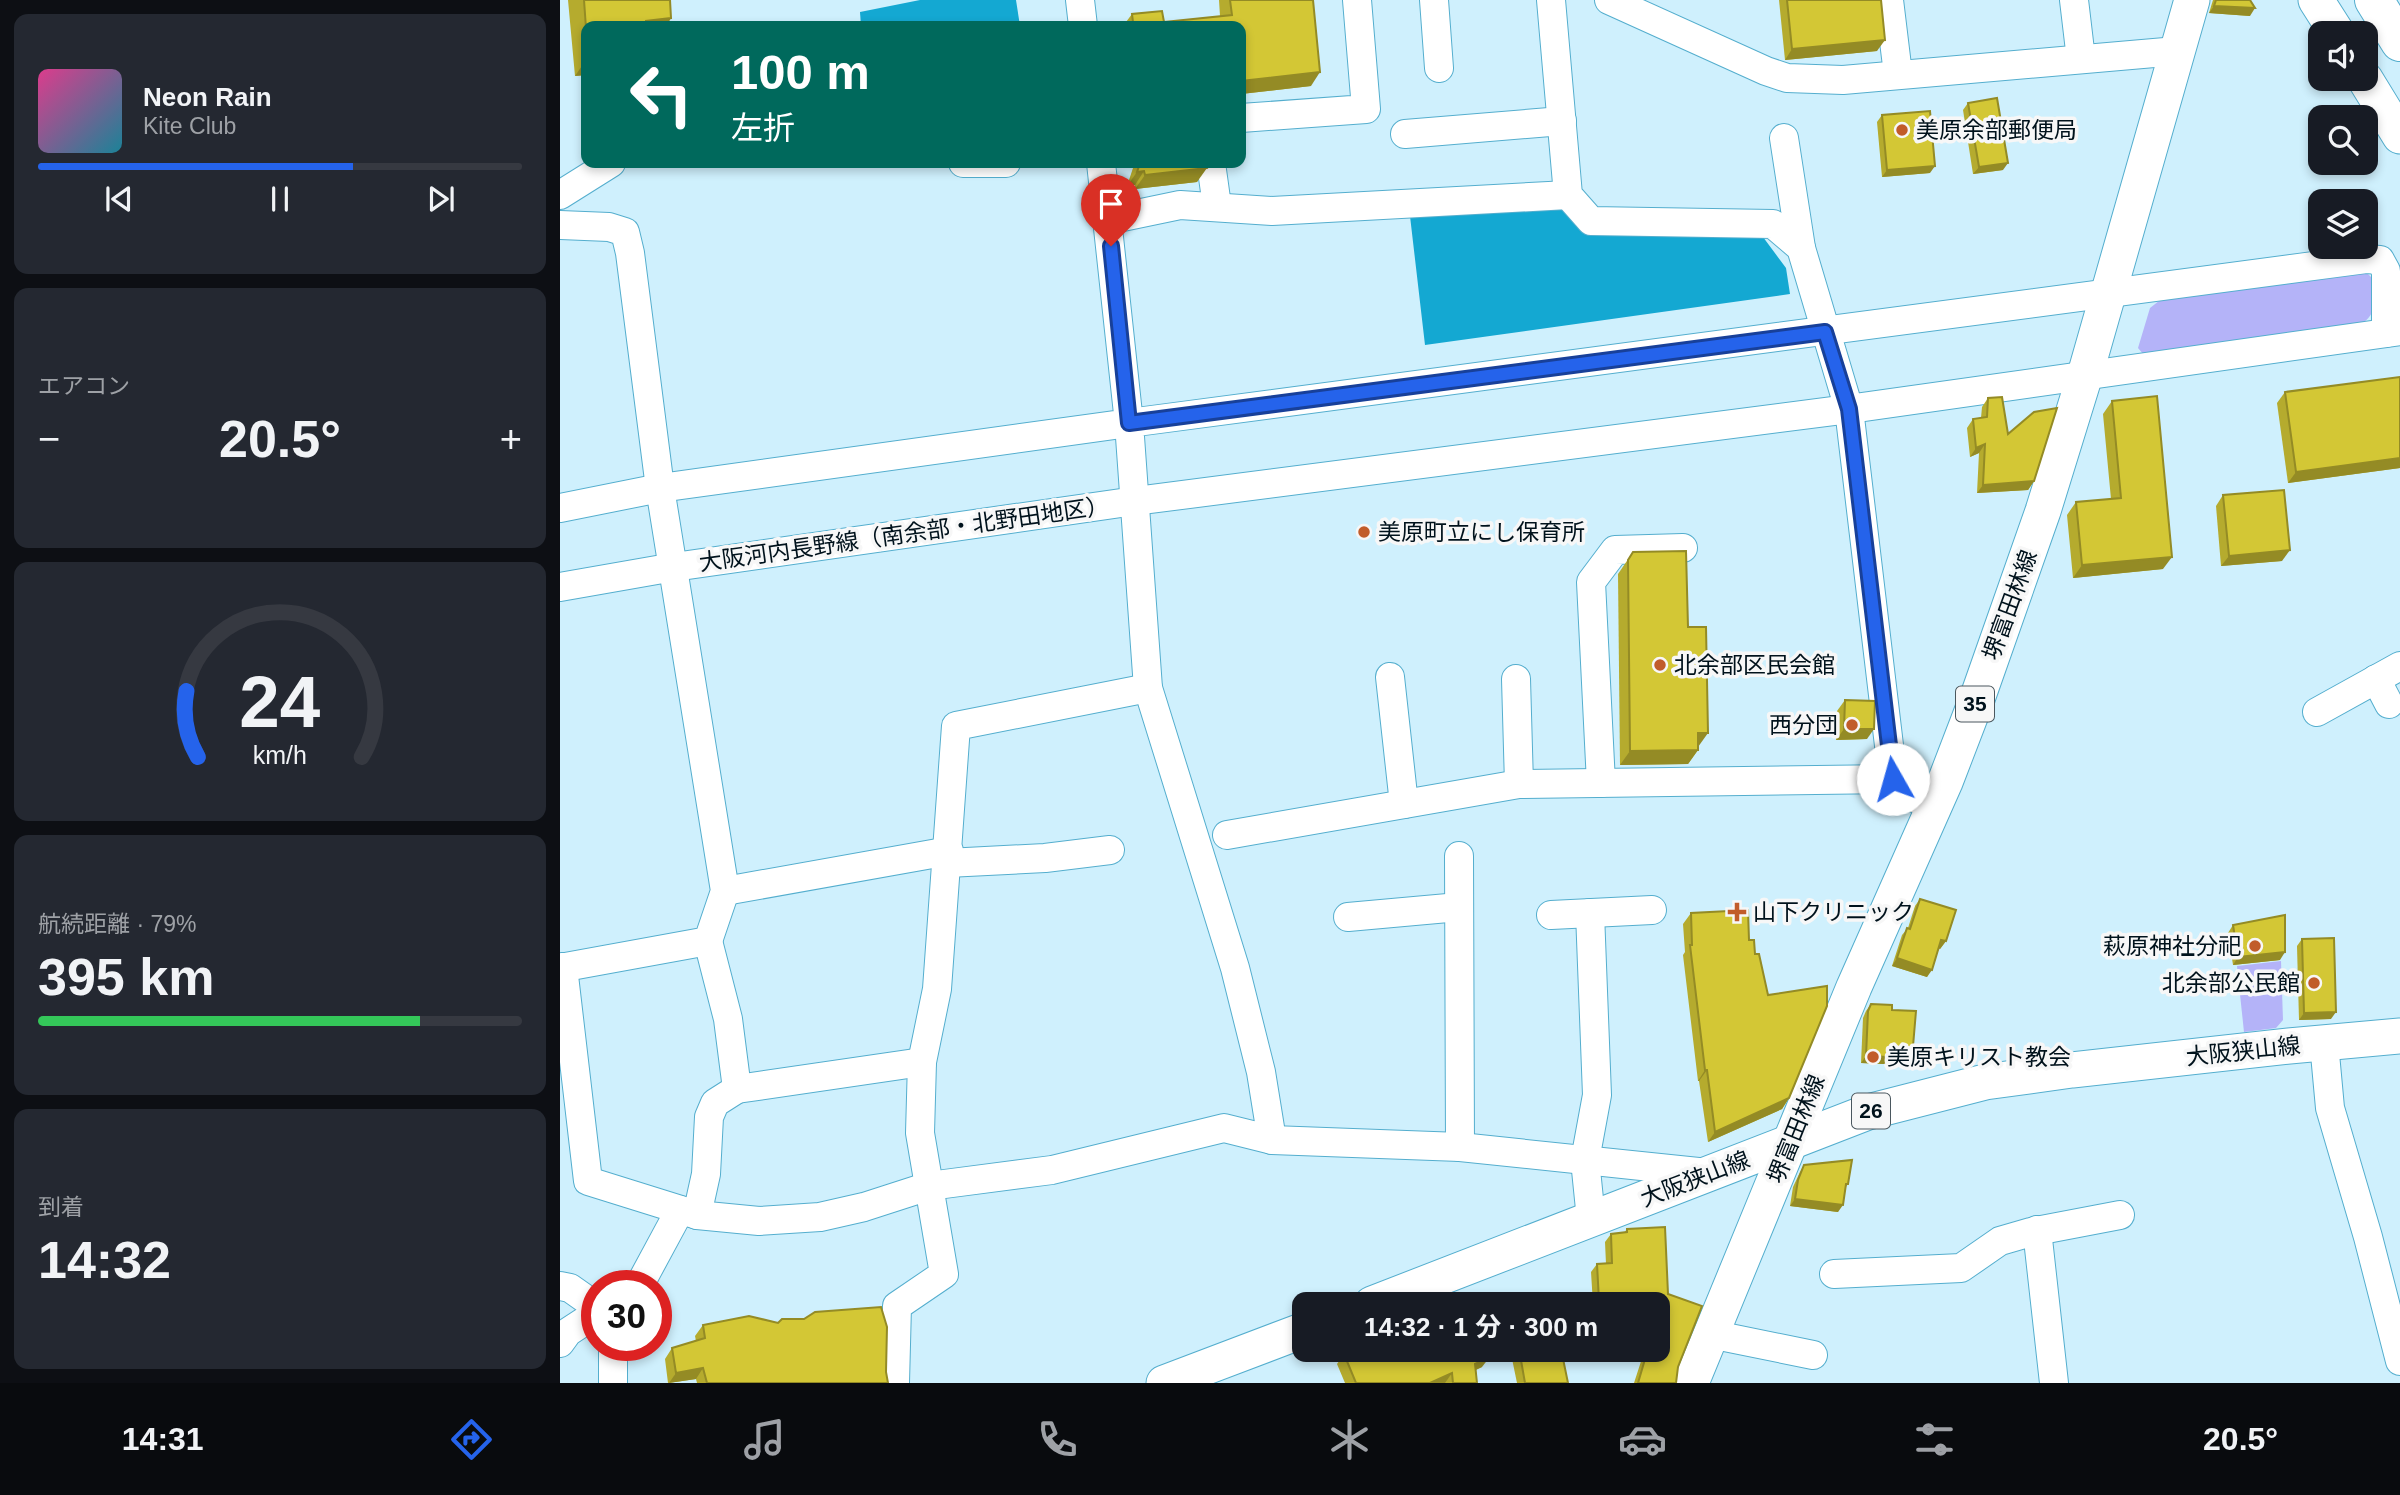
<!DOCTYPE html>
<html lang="ja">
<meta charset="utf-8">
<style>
:root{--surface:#171b24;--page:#242831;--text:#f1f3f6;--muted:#9ea1a6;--line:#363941;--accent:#2563eb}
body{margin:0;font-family:Arial,"Noto Sans JP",sans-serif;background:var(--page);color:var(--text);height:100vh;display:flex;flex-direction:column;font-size:26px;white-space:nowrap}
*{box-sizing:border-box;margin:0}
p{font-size:23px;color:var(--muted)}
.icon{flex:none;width:38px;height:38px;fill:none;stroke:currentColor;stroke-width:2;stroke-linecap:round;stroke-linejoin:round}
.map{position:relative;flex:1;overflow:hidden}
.details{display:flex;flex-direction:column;gap:14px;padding:14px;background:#0d0f14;width:560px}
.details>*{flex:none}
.hud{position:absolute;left:21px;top:21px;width:665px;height:147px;border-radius:14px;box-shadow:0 4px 10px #0003;background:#00695c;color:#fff;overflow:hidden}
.buttons{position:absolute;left:1748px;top:21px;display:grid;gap:14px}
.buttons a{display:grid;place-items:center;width:70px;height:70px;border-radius:14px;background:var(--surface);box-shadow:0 4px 10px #0003;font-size:35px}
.speed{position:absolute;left:21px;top:1270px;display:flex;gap:14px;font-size:35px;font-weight:700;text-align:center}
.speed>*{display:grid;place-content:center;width:91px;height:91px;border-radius:50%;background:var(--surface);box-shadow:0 4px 10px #0003;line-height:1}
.speed .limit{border:10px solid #d22;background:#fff;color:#111}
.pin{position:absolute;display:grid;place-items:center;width:60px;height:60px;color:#fff;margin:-72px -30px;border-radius:50% 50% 50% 0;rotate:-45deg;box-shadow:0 0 7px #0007}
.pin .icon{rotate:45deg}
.me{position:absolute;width:77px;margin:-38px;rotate:353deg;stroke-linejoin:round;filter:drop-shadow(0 0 5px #0008)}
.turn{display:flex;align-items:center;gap:24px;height:147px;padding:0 35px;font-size:32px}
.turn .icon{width:91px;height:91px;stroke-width:2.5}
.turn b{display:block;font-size:49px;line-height:60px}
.big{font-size:52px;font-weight:700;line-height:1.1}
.details .card{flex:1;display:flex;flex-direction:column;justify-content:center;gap:10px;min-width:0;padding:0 24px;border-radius:14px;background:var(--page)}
.details .dial{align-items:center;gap:0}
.dial svg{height:182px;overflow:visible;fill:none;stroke:var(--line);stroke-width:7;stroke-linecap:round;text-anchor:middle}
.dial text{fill:var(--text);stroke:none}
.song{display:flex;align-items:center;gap:21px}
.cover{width:84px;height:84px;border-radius:10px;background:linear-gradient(135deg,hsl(330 70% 55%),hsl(190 70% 35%))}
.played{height:7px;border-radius:4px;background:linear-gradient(90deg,var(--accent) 65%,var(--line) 65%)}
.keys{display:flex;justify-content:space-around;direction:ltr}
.heat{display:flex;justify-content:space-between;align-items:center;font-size:38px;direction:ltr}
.charge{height:10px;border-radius:5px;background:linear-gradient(90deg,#34c759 79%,var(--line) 0)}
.trip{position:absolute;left:732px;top:1292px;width:378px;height:70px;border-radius:14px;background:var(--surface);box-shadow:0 4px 10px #0003;font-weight:700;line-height:70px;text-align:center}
.tabs{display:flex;height:112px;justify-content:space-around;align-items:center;background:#090b0e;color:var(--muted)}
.tabs .icon{width:49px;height:49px}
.tabs .selected{color:var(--accent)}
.tabs b{font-size:32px;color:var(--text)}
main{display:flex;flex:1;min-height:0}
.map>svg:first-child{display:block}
.green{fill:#b4b3f8}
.water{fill:#14a8d2}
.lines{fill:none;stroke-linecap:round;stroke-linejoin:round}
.minor-casing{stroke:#54aece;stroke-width:30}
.major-casing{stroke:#54aece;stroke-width:37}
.highway-casing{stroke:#54aece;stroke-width:40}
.minor{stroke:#fff;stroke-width:28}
.major{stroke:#fff;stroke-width:35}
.highway{stroke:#fff;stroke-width:38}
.wall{fill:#b5ab2e}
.shaded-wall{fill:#948b25}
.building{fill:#d3c735;stroke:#948b25;stroke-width:2}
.route-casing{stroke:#184099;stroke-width:18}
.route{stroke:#2563eb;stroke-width:12}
.poi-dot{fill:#c15c2a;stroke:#f7f7f7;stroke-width:2.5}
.labels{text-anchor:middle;stroke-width:7;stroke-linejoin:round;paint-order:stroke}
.shield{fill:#f7f7f7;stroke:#4a575e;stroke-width:2}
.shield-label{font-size:21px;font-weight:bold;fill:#00121c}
.poi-label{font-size:23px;fill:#00121c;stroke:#f7f7f7;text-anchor:start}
.street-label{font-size:23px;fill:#00121c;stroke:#f7f7f7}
</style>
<main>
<section class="details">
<div class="card">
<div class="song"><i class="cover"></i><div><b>Neon Rain</b><p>Kite Club</p></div></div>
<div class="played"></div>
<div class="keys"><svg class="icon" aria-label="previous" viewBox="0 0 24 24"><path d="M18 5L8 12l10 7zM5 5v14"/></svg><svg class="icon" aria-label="pause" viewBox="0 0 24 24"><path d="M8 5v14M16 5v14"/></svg><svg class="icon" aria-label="next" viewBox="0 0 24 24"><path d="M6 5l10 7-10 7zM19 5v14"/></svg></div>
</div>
<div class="card"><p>エアコン</p>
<div class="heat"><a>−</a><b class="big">20.5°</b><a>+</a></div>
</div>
<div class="card dial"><svg viewBox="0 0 100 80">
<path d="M14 69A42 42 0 1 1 86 69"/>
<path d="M14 69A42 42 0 0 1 9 40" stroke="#2563eb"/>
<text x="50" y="56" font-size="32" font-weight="700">24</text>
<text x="50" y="72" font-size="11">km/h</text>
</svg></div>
<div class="card"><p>航続距離 · 79%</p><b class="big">395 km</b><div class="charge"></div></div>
<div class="card"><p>到着</p><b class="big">14:32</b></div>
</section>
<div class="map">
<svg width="1840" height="1383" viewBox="0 0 1840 1383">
<rect width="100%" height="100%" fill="#cff0fd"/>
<g class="green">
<path d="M1798 271 1808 274 1816 282C1815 299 1817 315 1801 324L1584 355 1578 348 1590 308 1604 297Z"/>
<polygon points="1721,961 1723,1020 1716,1028 1684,1032 1677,966"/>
</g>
<g class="water">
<polygon points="360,0 456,0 460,26 301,26 300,12"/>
<polygon points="1007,208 1023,232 1203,237 1226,268 1230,294 865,345 850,216"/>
</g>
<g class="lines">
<g class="minor-casing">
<g id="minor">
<polyline points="520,0 523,26"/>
<polyline points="874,0 879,68"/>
<polyline points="991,0 1008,195 1031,221 1213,224 1241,248 1289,409 1333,779 1347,795 1374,806"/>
<polyline points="1049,0 1206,71 1227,78 1283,80 1617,51"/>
<polyline points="1329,0 1338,74"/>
<polyline points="1514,0 1521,59"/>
<polyline points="681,118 806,109 797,0"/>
<polyline points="845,134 1002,121"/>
<polyline points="1224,138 1241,248"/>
<polyline points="403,163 446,163"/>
<polyline points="651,163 657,206"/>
<polyline points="0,195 51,163"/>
<polyline points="548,220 620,205 712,211 1008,195"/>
<polyline points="0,225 49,227 65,232 70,253 100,488 165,891 148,941 0,968"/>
<polyline points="0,508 100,488 569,423 541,163"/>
<polyline points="0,587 114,567 575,501 1289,409 1840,331"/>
<polyline points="830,677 844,804"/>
<polyline points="956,679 959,784"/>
<polyline points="1816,679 1829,704"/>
<polyline points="1757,712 1840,666"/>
<polyline points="1041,783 1031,582 1055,550 1123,548"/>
<polyline points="667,835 959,784 1333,779"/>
<polyline points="899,856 900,1147"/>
<polyline points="387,863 485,858 550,850"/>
<polyline points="165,891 389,851"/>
<polyline points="1030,913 1037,1095 1025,1160 1031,1219"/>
<polyline points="991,915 1092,910"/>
<polyline points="788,917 899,907"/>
<polyline points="3,967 28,1181 137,1215 199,1221 260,1217 304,1207 369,1186 492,1170 664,1128 712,1140 701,1072 675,968 588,688 569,423 1806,259 1820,260 1826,271 1826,333"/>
<polyline points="1764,1043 1770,1108 1808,1237 1840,1361"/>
<polyline points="177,1089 362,1062"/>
<polyline points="712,1140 900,1147 1148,1173"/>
<polyline points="137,1215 146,1174 149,1117 155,1103 177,1089 168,1019 148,941"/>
<polyline points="1477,1230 1494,1383"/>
<polyline points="1274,1274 1401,1268 1440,1241 1471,1232 1560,1215"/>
<polyline points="0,1286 10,1288 37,1307"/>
<polyline points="79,1286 120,1210"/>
<polyline points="1150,1334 1253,1355"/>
<polyline points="0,1343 8,1332 37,1313"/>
<polyline points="53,1346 53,1383"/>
<polyline points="335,1383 337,1306 384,1274 360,1133 362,1062 377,989 396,726 588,688"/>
</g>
</g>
<g class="major-casing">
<g id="major">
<polyline points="1756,0 1777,33"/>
<polyline points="1805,79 1840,136"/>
<polyline points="812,1304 1308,1112 1425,1082 1512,1070 1729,1046 1840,1036"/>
<polyline points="604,1383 744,1330"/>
<polyline points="1131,1383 1294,987 1385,782 1418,696 1483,511 1525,375 1632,0"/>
</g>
</g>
<g class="highway-casing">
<polyline id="highway" points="1814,0 1840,42"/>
</g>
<use href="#minor" class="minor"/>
<use href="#major" class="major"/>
<use href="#highway" class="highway"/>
</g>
<g class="wall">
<polygon points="8,0 110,0 111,18 106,26 26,26 26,75 15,76"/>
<polygon points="659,0 753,0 751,86 681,94 681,26 563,26 572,14 604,22 660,16"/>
<polygon points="1219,0 1321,0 1317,51 1225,60"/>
<polygon points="1653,0 1690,0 1690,16 1649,13"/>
<polygon points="1408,103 1443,170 1413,174 1403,110"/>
<polygon points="1322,115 1370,173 1322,177 1317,122"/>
<polygon points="573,163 646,163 637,182 575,189 575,185 567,186 574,165"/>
<polygon points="1840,377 1840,468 1728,483 1717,403 1725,392"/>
<polygon points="1428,398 1474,481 1468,490 1417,493 1419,453 1410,457 1407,428 1413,419 1421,418 1422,407"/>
<polygon points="1552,401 1603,569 1513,578 1507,515 1516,502 1551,499 1543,414"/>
<polygon points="1663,495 1722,561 1661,566 1656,506"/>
<polygon points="1073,552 1128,627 1138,750 1128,764 1060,765 1058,574"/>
<polygon points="1285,700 1307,739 1276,740 1277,711"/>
<polygon points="1360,899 1386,941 1380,949 1379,948 1367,977 1332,966 1342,935 1348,928 1355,906"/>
<polygon points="1131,913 1189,940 1195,954 1229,1098 1222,1109 1148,1142 1139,1081 1138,1081 1123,955 1125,952 1123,924"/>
<polygon points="1673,925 1720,960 1673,965 1668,933"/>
<polygon points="1742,939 1771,1019 1739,1020 1737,946"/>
<polygon points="1311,1004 1332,1010 1347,1065 1301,1063 1303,1018 1306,1011"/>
<polygon points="1244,1165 1288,1184 1285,1188 1278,1212 1230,1206 1233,1187 1240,1172"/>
<polygon points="1067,1229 1108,1294 1118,1367 1116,1383 1074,1383 1085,1349 1097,1349 1097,1304 1033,1304 1031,1272 1037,1264 1046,1264 1045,1242 1051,1234 1064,1233"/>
<polygon points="143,1325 326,1372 328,1383 137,1383 136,1379 108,1383 105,1359 112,1348 136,1341 135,1336"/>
<polygon points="950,1349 1001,1349 1008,1383 957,1383"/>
<polygon points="784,1354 854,1360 922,1367 916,1370 917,1383 785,1383 777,1364"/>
</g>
<g class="shaded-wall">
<polygon points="1654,6 1695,8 1690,16 1649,13"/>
<polygon points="111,18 106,26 82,26 86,21"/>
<polygon points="1325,40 1317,51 1225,60 1232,49"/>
<polygon points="26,60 26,75 15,76"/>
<polygon points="760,72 751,86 681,94 681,81"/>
<polygon points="1448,163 1443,170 1413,174 1419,167"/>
<polygon points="1375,166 1370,173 1322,177 1327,170"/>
<polygon points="647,168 637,182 575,189 585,175"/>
<polygon points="584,171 575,185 567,186 577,172"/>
<polygon points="1425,444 1419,453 1410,457 1416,448"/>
<polygon points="1840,458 1840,468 1728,483 1736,472"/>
<polygon points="1474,481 1468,490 1417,493 1423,485"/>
<polygon points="1730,550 1722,561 1661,566 1669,556"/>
<polygon points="1612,557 1603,569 1513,578 1522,565"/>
<polygon points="1284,729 1314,729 1307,739 1276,740"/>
<polygon points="1138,733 1148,733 1138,747"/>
<polygon points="1138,750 1128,764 1060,765 1070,751"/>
<polygon points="1381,940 1386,941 1380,949 1376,947"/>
<polygon points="1725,952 1720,960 1673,965 1678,957"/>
<polygon points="1337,958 1372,970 1367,977 1332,966"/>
<polygon points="1776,1012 1771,1019 1739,1020 1744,1013"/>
<polygon points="1306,1056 1352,1058 1347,1065 1301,1063"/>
<polygon points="1145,1070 1147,1070 1139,1081 1138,1081"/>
<polygon points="1229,1098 1222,1109 1148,1142 1155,1132"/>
<polygon points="1235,1199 1283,1205 1278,1212 1230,1206"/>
<polygon points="1054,1300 1051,1304 1037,1304 1039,1301"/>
<polygon points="1103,1301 1097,1309 1097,1304 1055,1304"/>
<polygon points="929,1358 922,1367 908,1373 915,1364"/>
<polygon points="143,1368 136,1379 109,1383 116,1373"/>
<polygon points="892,1373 885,1383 870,1383"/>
</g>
<g class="building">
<polygon points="24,0 110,0 111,18 86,21 86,26 26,26 26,28"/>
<polygon points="670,0 753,0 760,72 681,81 681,26 566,26 565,23 573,22 572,14 602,11 604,22 672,15"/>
<polygon points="1227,0 1321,0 1325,40 1232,49"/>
<polygon points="1656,0 1690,0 1695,8 1654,6"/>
<polygon points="1437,98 1448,163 1419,167 1408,103"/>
<polygon points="1370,111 1375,166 1327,170 1322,115"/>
<polygon points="580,163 646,163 647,168 585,175 584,171 577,172"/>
<polygon points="1840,377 1840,458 1736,472 1725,392"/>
<polygon points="1597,396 1612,557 1522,565 1516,502 1561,498 1552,401"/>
<polygon points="1442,397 1448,434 1474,412 1497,408 1474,481 1423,485 1425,444 1416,448 1413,419 1427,417 1428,398"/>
<polygon points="1724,490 1730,550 1669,556 1663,495"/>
<polygon points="1126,551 1128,627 1146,627 1148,733 1138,733 1138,750 1070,751 1068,560 1073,552"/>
<polygon points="1285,700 1315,701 1314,729 1284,729"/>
<polygon points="1360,899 1396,910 1386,941 1381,940 1372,970 1337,958 1347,928 1350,929"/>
<polygon points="1188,910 1189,940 1194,940 1195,954 1199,954 1208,995 1267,986 1267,1006 1229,1098 1155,1132 1147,1070 1145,1070 1130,945 1132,945 1131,913"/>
<polygon points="1725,915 1725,952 1678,957 1673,925"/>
<polygon points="1774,938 1776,1012 1744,1013 1742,939"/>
<polygon points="1311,1004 1332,1005 1332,1010 1356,1011 1352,1058 1306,1056 1308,1011"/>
<polygon points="1292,1160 1288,1184 1286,1184 1283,1205 1235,1199 1238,1180 1244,1165"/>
<polygon points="1105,1227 1108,1294 1142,1306 1118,1367 1116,1383 1078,1383 1088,1349 1097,1349 1097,1320 1103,1301 1054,1304 1054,1300 1039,1301 1037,1264 1052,1263 1051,1234 1067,1232 1067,1229"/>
<polygon points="321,1307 327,1327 326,1372 328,1383 147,1383 143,1368 116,1373 112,1348 145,1338 143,1325 189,1316 218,1323 222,1319 244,1319 255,1312"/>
<polygon points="796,1349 850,1349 854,1360 928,1353 929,1358 915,1364 917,1383 893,1383 892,1373 870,1383 796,1383 784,1354"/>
<polygon points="959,1349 1001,1349 1008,1383 965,1383"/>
</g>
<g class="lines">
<g class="route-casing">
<polyline id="route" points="551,246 569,423 1265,332 1289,409 1333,779"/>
</g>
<use href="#route" class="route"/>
</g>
<g class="poi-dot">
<circle cx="1342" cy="130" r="7"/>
<circle cx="804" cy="532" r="7"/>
<circle cx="1100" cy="665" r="7"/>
<circle cx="1292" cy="725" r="7"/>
<path d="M1173.5 901.5h7v7h7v7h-7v7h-7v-7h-7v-7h7z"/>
<circle cx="1695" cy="946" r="7"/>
<circle cx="1754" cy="983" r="7"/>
<circle cx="1313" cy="1057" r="7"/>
</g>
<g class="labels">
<g class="shield">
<rect x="1396" y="686.5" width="38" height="35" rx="5"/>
<rect x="1292" y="1093.5" width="38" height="35" rx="5"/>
</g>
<g class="shield-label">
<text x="1415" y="711">35</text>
<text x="1311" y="1118">26</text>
</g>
<g class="poi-label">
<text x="1356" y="138">美原余部郵便局</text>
<text x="818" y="540">美原町立にし保育所</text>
<text x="1114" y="673">北余部区民会館</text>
<text x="1278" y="733" text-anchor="end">西分団</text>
<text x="1193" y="920">山下クリニック</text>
<text x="1681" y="954" text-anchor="end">萩原神社分祀</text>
<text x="1740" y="991" text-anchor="end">北余部公民館</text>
<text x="1327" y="1065">美原キリスト教会</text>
</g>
<g class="street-label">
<text transform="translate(344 534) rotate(-8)" y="8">大阪河内長野線（南余部・北野田地区）</text>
<text transform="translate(1450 605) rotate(-70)" y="8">堺富田林線</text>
<text transform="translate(1683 1051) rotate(-6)" y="8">大阪狭山線</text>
<text transform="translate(1236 1129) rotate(-68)" y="8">堺富田林線</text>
<text transform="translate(1135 1179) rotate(-21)" y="8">大阪狭山線</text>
</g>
</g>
</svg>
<div class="buttons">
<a><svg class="icon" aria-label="sound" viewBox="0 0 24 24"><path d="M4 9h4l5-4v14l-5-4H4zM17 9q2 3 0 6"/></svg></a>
<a><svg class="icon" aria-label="search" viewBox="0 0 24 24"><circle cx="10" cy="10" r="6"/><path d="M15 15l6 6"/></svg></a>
<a><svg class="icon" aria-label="layers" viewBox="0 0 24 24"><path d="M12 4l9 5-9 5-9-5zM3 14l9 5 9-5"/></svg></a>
</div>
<div class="speed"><div class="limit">30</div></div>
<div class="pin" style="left:551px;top:246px;background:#d93025"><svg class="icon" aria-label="arrive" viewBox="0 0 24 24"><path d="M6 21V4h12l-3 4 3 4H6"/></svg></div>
<svg class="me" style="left:1333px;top:779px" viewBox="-20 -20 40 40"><circle r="19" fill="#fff"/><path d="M0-13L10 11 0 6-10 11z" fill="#2563eb"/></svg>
<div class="trip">14:32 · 1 分 · 300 m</div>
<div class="hud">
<div class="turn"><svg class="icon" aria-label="left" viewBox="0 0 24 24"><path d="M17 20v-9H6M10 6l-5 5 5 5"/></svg><div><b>100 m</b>左折</div></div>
</div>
</div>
</main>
<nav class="tabs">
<b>14:31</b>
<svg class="icon selected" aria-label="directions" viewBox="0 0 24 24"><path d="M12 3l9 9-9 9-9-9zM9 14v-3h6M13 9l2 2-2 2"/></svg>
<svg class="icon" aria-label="music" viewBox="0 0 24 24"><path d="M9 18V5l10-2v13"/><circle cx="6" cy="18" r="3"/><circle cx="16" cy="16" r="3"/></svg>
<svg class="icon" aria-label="phone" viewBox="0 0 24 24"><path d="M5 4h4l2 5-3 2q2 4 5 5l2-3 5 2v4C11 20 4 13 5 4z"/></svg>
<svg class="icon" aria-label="climate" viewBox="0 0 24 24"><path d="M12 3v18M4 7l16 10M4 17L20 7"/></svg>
<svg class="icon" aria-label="car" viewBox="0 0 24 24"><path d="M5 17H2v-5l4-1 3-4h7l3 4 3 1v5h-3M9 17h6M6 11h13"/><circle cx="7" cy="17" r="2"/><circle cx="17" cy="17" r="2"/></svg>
<svg class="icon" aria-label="filters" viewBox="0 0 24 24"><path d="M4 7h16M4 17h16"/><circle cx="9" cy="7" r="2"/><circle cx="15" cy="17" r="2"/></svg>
<b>20.5°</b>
</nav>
